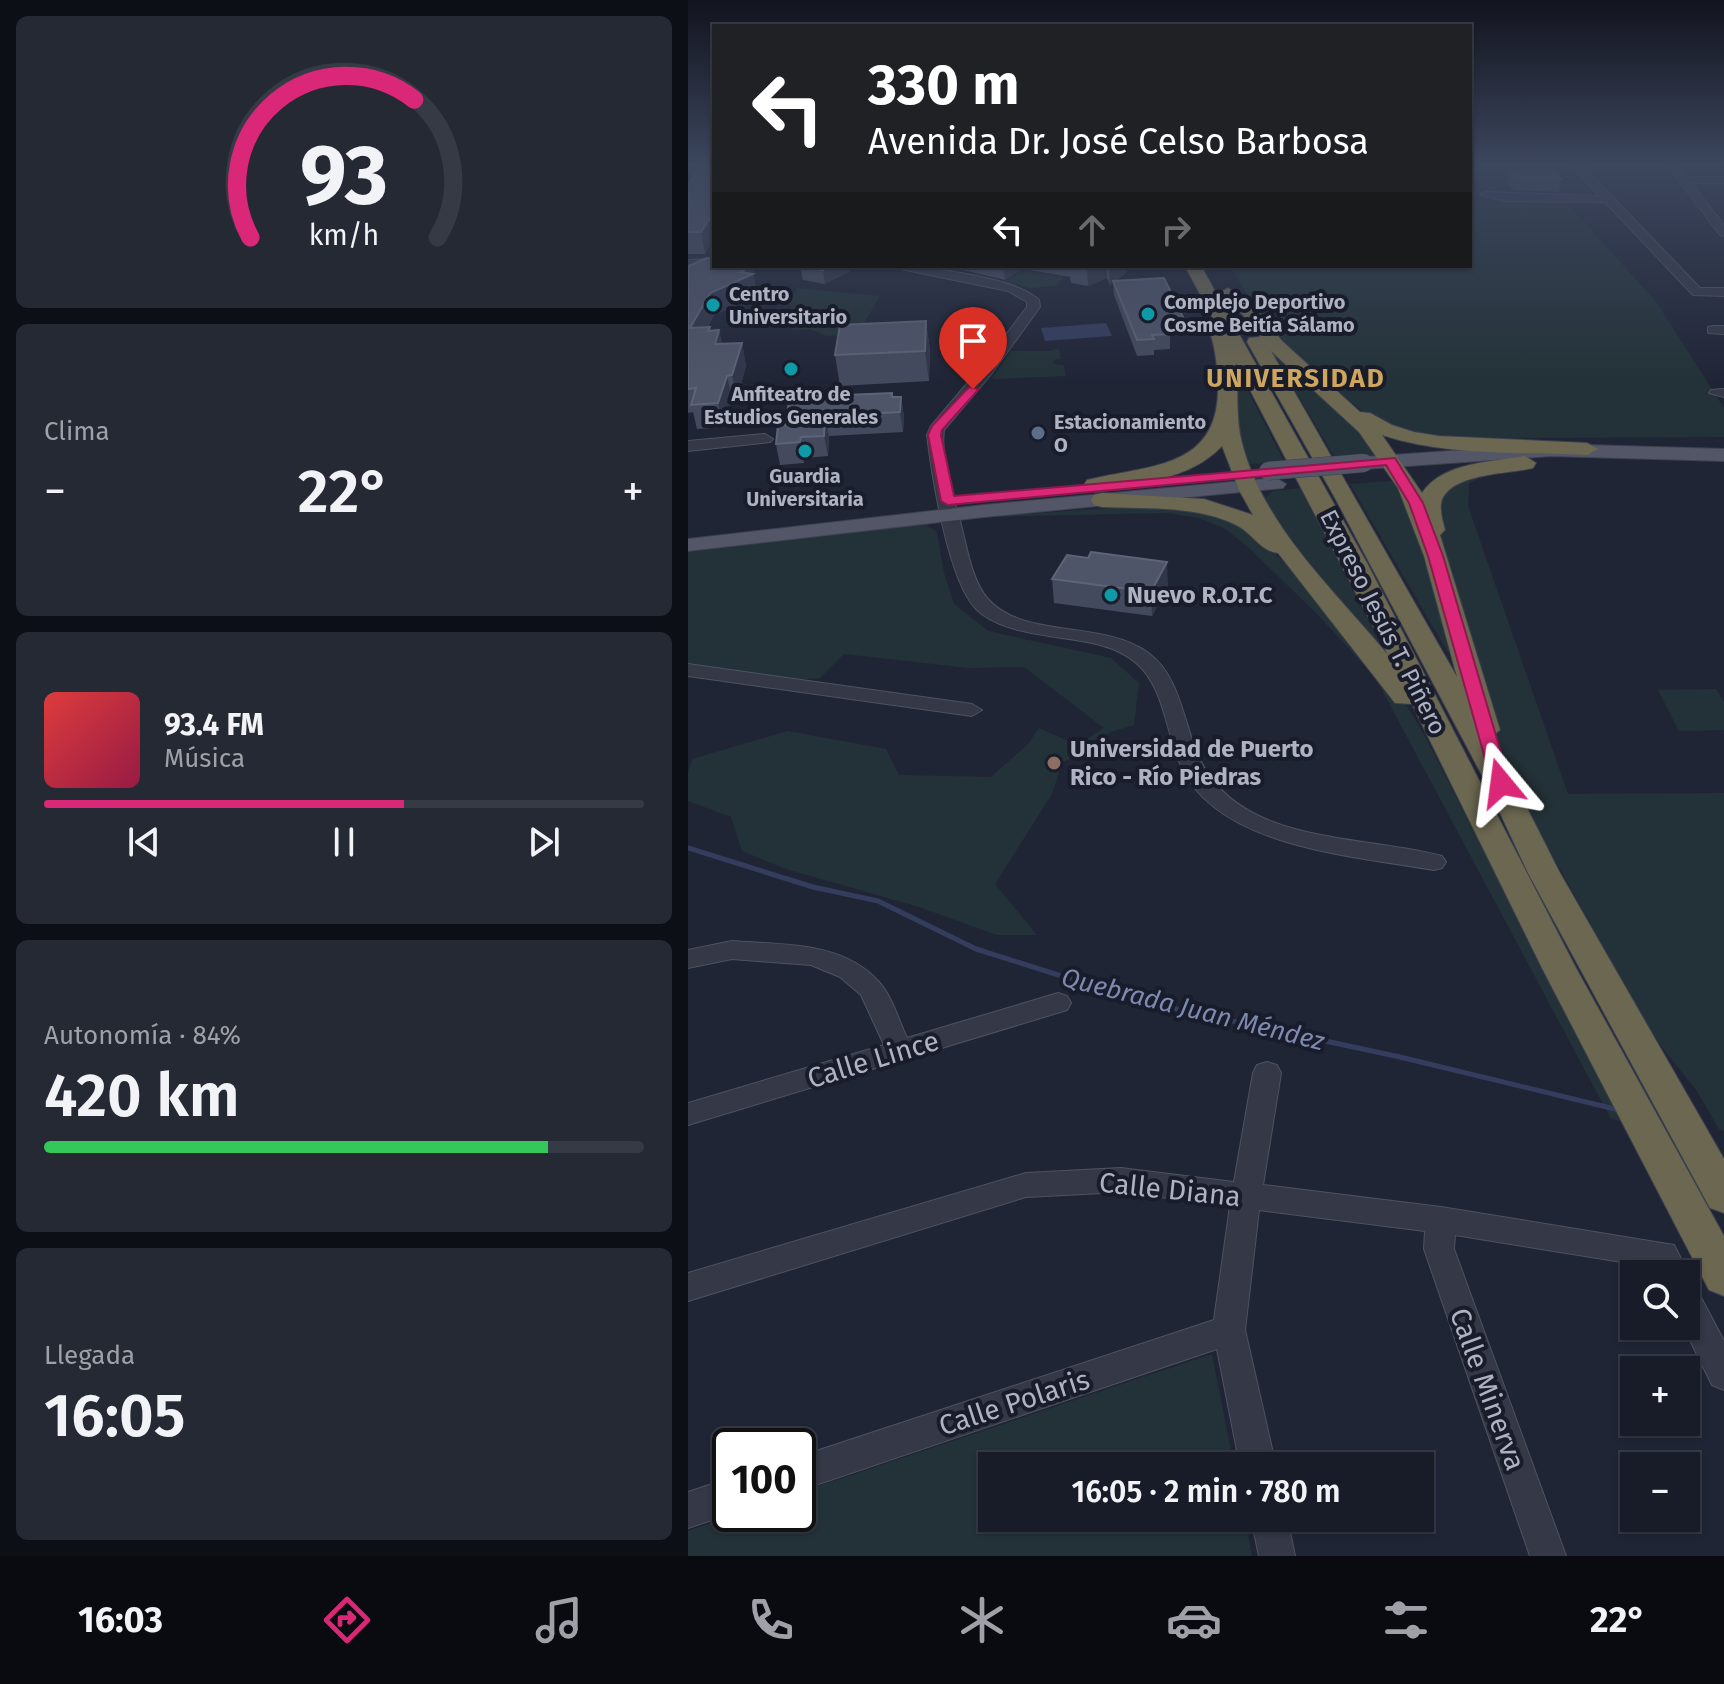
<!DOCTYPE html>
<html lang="es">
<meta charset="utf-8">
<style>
:root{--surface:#181c28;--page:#252934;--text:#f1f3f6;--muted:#9fa1a8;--line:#363a45;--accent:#db2777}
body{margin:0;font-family:"Fira Sans",sans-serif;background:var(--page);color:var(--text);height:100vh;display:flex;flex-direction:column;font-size:30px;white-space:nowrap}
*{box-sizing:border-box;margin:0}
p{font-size:26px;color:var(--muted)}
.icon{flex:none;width:44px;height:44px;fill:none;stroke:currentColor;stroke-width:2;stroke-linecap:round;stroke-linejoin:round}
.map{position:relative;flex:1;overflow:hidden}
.drawer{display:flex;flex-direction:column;gap:16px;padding:16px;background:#0d0f16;width:688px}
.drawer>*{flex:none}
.top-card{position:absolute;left:24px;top:24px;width:760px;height:244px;border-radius:0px;box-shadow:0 2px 6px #0004,0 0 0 2px var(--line);background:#202124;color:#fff;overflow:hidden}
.fabs{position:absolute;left:932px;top:1260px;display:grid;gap:16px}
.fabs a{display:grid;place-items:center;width:80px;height:80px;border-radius:0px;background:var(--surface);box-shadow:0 2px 6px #0004,0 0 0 2px var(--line);font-size:40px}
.speed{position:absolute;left:24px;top:1428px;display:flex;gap:16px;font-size:40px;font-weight:700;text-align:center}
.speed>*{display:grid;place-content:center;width:104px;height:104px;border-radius:50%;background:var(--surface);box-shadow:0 2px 6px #0004,0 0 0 2px var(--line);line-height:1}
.speed .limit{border:4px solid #111;border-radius:12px;background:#fff;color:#111}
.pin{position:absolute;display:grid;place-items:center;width:68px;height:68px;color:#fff;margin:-82px -34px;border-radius:50% 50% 50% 0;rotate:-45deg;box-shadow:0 0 8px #0007}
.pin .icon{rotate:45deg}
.me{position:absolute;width:88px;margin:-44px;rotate:344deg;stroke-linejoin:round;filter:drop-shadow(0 0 6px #0008)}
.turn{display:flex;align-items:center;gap:28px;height:168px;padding:0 24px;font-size:36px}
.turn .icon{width:104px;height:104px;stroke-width:2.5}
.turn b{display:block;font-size:56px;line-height:68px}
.lanes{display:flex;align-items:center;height:76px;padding:0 24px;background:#0003;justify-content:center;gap:40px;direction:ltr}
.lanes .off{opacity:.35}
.big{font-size:60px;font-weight:600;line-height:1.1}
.drawer .tile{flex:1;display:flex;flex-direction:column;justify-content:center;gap:12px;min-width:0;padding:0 28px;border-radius:12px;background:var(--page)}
.drawer .dial{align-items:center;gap:0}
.dial svg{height:208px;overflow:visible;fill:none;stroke:var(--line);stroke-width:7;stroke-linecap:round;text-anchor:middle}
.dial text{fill:var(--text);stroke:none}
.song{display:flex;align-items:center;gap:24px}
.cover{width:96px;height:96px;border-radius:12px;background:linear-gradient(135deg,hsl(0 70% 55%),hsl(340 70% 35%))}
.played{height:8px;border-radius:4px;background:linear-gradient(90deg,var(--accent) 60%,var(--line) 60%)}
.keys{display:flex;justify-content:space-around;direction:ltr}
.heat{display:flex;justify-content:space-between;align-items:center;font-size:44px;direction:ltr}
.charge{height:12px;border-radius:6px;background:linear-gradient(90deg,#34c759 84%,var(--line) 0)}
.trip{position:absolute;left:290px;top:1452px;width:456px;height:80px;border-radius:0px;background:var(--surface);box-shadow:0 2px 6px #0004,0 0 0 2px var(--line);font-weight:600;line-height:80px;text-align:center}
.dock{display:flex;height:128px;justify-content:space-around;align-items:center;background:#0a0b10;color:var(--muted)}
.dock .icon{width:56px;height:56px}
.dock .selected{color:var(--accent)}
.dock b{font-size:36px;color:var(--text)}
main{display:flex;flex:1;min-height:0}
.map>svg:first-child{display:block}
.green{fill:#233238}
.water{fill:#343d5d}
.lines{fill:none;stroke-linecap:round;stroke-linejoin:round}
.stream{stroke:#343d5d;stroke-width:5}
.minor-casing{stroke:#4e5261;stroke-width:2}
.major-casing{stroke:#3d4150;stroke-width:2}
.highway-casing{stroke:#3b3f4e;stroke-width:2}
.minor{fill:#343847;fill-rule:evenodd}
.major{fill:#525667;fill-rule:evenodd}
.highway{fill:#6c6751;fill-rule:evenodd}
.major-bridge-casing{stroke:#3d4150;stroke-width:19;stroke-linecap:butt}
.major-bridge{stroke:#525667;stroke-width:18}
.wall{fill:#444a5e}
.shaded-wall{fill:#313649}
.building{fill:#4f5569;stroke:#5e6477;stroke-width:2}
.route{fill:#db2777;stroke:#8e194d;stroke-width:2}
.culture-dot{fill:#0f9aa8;stroke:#191d2b;stroke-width:3}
.service-dot{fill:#5c6f8a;stroke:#191d2b;stroke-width:3}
.education-dot{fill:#8d6e63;stroke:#191d2b;stroke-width:3}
.labels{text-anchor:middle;stroke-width:8;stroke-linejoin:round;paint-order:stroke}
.far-poi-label{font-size:20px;font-weight:bold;fill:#aeb2c3;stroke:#191d2b;text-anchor:start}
.poi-label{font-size:24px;font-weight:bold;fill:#aeb2c3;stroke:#191d2b;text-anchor:start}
.street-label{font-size:24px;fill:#aeb2c3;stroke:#191d2b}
.far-district-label{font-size:26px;font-weight:bold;letter-spacing:2px;fill:#cfa65d;stroke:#191d2b}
.water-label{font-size:26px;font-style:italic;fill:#7e89b0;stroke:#191d2b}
.near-street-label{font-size:28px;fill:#aeb2c3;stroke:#191d2b}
</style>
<main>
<section class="drawer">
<div class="tile dial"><svg viewBox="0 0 100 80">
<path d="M14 69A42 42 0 1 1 86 69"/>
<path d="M14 69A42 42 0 0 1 77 16" stroke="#db2777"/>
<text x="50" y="56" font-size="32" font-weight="700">93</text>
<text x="50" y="72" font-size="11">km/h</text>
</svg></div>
<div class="tile"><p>Clima</p>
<div class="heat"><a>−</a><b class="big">22°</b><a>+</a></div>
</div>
<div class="tile">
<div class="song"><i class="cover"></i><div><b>93.4 FM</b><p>Música</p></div></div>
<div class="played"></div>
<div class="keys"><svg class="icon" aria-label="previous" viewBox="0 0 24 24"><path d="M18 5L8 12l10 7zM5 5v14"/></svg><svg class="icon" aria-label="pause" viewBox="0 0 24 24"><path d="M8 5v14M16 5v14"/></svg><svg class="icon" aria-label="next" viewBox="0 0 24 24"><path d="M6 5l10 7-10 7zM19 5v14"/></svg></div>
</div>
<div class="tile"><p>Autonomía · 84%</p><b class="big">420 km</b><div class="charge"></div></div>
<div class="tile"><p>Llegada</p><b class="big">16:05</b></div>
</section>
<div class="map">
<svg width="1036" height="1556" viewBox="0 0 1036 1556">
<rect width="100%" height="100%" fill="#202536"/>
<g class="green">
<polygon points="876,200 969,303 1036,408 1036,437 809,438 719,434 679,415 586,339 542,266 782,266 782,201"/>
<polygon points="337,270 376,277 367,286 343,288 314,282"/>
<polygon points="109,288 192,296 169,335 139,336 123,329 104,330 98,318 103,307 101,303"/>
<polygon points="371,348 373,359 365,360 365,364 376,365 378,376 303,379 323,351 362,351"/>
<polygon points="582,348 667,425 689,455 647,458"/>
<polygon points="543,364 547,366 597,463 560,464 552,444"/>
<polygon points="798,474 781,484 780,506 880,794 1036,793 1036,1131 1031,1129 1009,1091 977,1051 954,1017 836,804 805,731 747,522 752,488"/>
<polygon points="702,481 709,483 726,520 765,652 759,651 662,484"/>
<polygon points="612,488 698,655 694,654 591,523 577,498 585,491"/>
<path d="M434 507C469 507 502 506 536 518 577 532 669 637 698 674 711 691 722 712 734 731L937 1122 923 1119 687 677 628 613 559 546 536 528 511 518 478 513 297 517Z"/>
<polygon points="237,524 249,532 256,573 266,604 300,631 423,658 451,683 446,725 423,732 374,763 364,794 307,884 349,935 309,935 231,907 98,869 54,851 43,817 0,801 0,773 4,759 100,731 198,749 211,775 303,777 341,743 351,728 389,745 416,728 336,667 281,668 156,654 132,678 109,680 0,664 0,552"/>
<polygon points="1028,689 1036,702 1036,730 991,731 970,690"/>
<polygon points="524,1354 546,1466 304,1466 304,1518 557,1518 564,1556 0,1556 0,1531 49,1514 110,1514 110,1493"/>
</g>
<polygon class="water" points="418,323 424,336 357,341 353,328"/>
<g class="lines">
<polyline class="stream" points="0,848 125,887 190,901 288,949 456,1002 712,1057 931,1110"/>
<g class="minor-casing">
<g id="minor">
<polygon points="883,165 894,165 1012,288 1036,288 1036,296 1005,295 917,202 816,201 792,195 797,192 911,196"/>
<polygon points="979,165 989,165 998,177 1036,177 1036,183 1003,183 1036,225 1036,236 1032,235"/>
<polygon points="26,259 26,266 29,266 0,268 0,260"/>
<path d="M198 266C234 266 326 276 351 300L352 307 304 373 256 430C252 459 266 497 273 525 279 548 284 581 300 599 335 639 414 620 459 652 491 674 495 719 509 753 547 846 673 834 754 856L758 862 754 868 746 870C667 856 530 848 493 766 478 733 476 685 447 662 423 642 390 641 361 636 337 632 306 627 288 609 260 580 244 476 239 435L243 426 294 366 339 307V302L320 291Z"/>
<polygon points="1025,326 1036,326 1036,334 1020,333 1020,327"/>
<polygon points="1036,389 1036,397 1021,393 1023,390"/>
<polygon points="77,434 85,439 82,442 0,451 0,441"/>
<polygon points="0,664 284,704 294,710 284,716 0,676"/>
<path d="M44 941C93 945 155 941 191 982 204 996 211 1021 219 1038L370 993 379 996 383 1003 379 1010 0 1125V1103L196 1045 173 995 152 977 123 965 44 959 0 968V950Z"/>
<polygon points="579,1062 589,1065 593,1073 575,1185 753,1207 986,1245 1001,1274 998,1280 998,1274 969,1274 965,1267 767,1235 766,1249 878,1556 842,1556 736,1249 737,1231 571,1210 557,1330 588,1466 552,1466 529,1349 110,1491 110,1457 526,1320 542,1206 433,1192 338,1197 0,1301 0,1273 338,1173 433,1168 546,1182 565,1073 569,1065"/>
<polygon points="998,1286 1009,1290 1036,1341 1036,1390 1024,1385 995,1326 998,1326"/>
<polygon points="42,1478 42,1514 0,1528 0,1492"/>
<polygon points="563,1518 599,1518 607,1556 571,1556"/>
</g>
</g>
<g class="major-casing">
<g id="major">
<polygon points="863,444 1036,449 1036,461 863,456 676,469 667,463 676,457"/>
<polygon points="588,478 598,484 595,488 296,517 0,551 0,539 296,505"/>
</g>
</g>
<g class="highway-casing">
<g id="highway">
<path d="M497 266H513L679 563 888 968 1036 1236V1296L1021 1290 854 968 724 704 707 703 590 553C572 551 564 533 550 526 510 505 457 509 414 507L406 505 403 500 406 495 414 493 516 499 565 515 551 490 534 446C501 481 451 482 407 492L396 485 399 480C459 465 529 470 530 390 530 371 528 353 523 335L531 330ZM548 363 700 655C648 592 575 526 554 443 547 417 551 389 548 363Z"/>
<path d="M540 288 566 306 594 341 672 412 682 413 704 425 726 432 751 436 899 443 910 449 899 455C830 451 761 457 694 435L734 493C755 462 803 462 837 456L848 463 845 468C821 474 758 473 753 504 752 513 755 522 757 530L752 535 812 730 803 737 872 873 1036 1159V1213L1022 1208 840 873 798 783 647 498 559 342 561 338 572 337 554 314 531 293ZM583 351 671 432 710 488 736 556 769 677Z"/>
</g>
</g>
<use href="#minor" class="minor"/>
<use href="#major" class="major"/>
<use href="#highway" class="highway"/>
<g class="major-bridge-casing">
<polyline id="major-bridge" points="580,471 676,463"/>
</g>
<use href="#major-bridge" class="major-bridge"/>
</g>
<g class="wall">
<polygon points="20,165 26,165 17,254 0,254 0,185 20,166"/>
<polygon points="821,170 873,179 871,192 826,190 819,182"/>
<polygon points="0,266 64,266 69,296 26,315 20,327 22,327 22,331 31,330 34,344 54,343 58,366 49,399 44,399 36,427 9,429 5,412 0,413"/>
<polygon points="112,266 162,266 162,271 137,284 115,280"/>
<polygon points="275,266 441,266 439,267 439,272 427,281 495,317 495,332 482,333 482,349 466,350 466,355 449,356 426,295 425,282 422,285 419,278 400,286 383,283 382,277 335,269 317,280 275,270"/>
<polygon points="238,321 242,351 241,381 152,386 147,355"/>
<polygon points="204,393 205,397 213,397 216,417 215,432 141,436 140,456 116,458 116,463 92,465 88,444 97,425"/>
<polygon points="364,579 480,586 464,616 366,603"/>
</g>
<g class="shaded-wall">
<polygon points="26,212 26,240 17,254 13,232"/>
<polygon points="64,266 69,296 26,315 7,350 2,328 22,293 52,272"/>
<polygon points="143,266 162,266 162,271 137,284 135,270"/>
<polygon points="315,266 335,266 335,269 317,280"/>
<polygon points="401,266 418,266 419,278 400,286 399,267"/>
<polygon points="421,266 441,266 439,267 439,272 422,285"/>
<polygon points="238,321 242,351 241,381 237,351"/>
<polygon points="31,330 35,353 27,344"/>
<polygon points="54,343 58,366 49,399 44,375"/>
<polygon points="39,376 44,399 36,427 30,403"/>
<polygon points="213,397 216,417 215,432 212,412"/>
<polygon points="137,416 141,436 140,456 136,436"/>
<polygon points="113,437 116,458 116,463 112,442"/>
<polygon points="479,562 480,586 464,616 463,592"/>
</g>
<g class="building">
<polygon points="26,165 26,212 13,232 0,232 0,208 3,203 0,203 0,185 12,168"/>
<polygon points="864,169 873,179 827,177 821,170"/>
<polygon points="19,258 26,259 26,266 64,266 52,272 65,274 22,293 2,328 22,327 20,331 31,330 27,344 54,343 44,375 39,376 30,403 3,405 8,388 0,389 0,266"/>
<polygon points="113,266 143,266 135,270"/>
<polygon points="476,278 495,317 477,318 482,334 464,335 466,339 449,340 425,281"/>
<polygon points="238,321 237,351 147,355 152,325"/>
<polygon points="204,393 204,397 213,397 212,412 137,416 136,436 113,437 112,442 88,444 90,425 97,425 101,402 110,402 111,397"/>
<polygon points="403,552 479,562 463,592 364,579 379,555 400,558"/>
</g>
<linearGradient id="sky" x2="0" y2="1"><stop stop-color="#12141e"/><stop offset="0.43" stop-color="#3c465d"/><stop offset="1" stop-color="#3c465d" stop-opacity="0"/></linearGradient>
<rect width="1036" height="383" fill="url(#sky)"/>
<polygon class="route" points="281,387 291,389 254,430 253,435 266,496 707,458 735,503 755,556 822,783 819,787 806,787 804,783 740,556 721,503 698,465 260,505 253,501 240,435 244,426"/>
<g class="culture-dot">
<circle cx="25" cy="305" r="8"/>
<circle cx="460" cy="314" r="8"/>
<circle cx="103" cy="369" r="8"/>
<circle cx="117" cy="451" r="8"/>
<circle cx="423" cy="595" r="8"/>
</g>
<circle class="service-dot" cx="350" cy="433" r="8"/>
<circle class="education-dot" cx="366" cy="763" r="8"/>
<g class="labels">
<g class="far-poi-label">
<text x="41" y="301">Centro<tspan x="41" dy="23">Universitario</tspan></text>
<text x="476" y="309">Complejo Deportivo<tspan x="476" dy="23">Cosme Beitía Sálamo</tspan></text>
<text x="103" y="401" text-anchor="middle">Anfiteatro de<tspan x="103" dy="23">Estudios Generales</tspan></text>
<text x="366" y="429">Estacionamiento<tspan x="366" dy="23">O</tspan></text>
<text x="117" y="483" text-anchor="middle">Guardia<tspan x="117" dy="23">Universitaria</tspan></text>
</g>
<g class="poi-label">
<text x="439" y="603">Nuevo R.O.T.C</text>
<text x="382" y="757">Universidad de Puerto<tspan x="382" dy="28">Rico - Río Piedras</tspan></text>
</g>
<g class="street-label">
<text transform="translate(695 622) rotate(63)" y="8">Expreso Jesús T. Piñero</text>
</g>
<g class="far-district-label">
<text x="608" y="387">UNIVERSIDAD</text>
</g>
<g class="water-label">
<text transform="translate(505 1009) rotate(14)" y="9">Quebrada Juan Méndez</text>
</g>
<g class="near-street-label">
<text transform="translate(185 1059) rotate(-17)" y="10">Calle Lince</text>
<text transform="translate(482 1189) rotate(6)" y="10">Calle Diana</text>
<text transform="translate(800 1389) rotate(70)" y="10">Calle Minerva</text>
<text transform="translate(326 1402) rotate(-18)" y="10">Calle Polaris</text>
</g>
</g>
</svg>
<div class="fabs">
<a><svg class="icon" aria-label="search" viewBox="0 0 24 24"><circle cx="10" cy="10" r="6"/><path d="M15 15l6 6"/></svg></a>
<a>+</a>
<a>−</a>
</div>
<div class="speed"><div class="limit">100</div></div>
<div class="pin" style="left:285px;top:389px;background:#d93025"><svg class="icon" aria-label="arrive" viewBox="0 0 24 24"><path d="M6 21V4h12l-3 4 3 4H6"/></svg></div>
<svg class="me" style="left:813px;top:783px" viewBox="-20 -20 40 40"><path d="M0-17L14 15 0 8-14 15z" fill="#db2777" stroke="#fff" stroke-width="4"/></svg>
<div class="trip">16:05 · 2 min · 780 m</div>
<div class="top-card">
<div class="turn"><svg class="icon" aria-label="left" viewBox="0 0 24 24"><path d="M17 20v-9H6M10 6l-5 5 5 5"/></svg><div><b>330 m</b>Avenida Dr. José Celso Barbosa</div></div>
<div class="lanes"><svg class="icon" aria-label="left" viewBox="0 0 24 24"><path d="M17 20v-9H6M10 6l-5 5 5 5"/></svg><svg class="icon off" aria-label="ahead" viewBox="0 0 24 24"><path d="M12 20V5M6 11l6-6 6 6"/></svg><svg class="icon off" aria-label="right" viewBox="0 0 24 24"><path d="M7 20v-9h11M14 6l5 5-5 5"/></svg></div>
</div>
</div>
</main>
<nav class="dock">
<b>16:03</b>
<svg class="icon selected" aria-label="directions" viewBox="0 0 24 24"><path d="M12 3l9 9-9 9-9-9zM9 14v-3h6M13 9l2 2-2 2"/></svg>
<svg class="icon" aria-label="music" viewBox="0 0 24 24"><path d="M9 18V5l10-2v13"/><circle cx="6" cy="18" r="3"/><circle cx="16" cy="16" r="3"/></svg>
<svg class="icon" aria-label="phone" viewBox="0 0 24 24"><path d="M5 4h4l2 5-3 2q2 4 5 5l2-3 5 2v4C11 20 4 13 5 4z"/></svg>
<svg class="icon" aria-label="climate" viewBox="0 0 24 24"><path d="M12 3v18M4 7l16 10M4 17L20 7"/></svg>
<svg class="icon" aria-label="car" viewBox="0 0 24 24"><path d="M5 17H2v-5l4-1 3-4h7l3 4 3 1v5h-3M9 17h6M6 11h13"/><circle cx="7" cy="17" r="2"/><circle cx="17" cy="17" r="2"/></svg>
<svg class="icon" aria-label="filters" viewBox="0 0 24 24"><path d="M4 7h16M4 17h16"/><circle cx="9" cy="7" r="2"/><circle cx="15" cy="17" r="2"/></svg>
<b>22°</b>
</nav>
